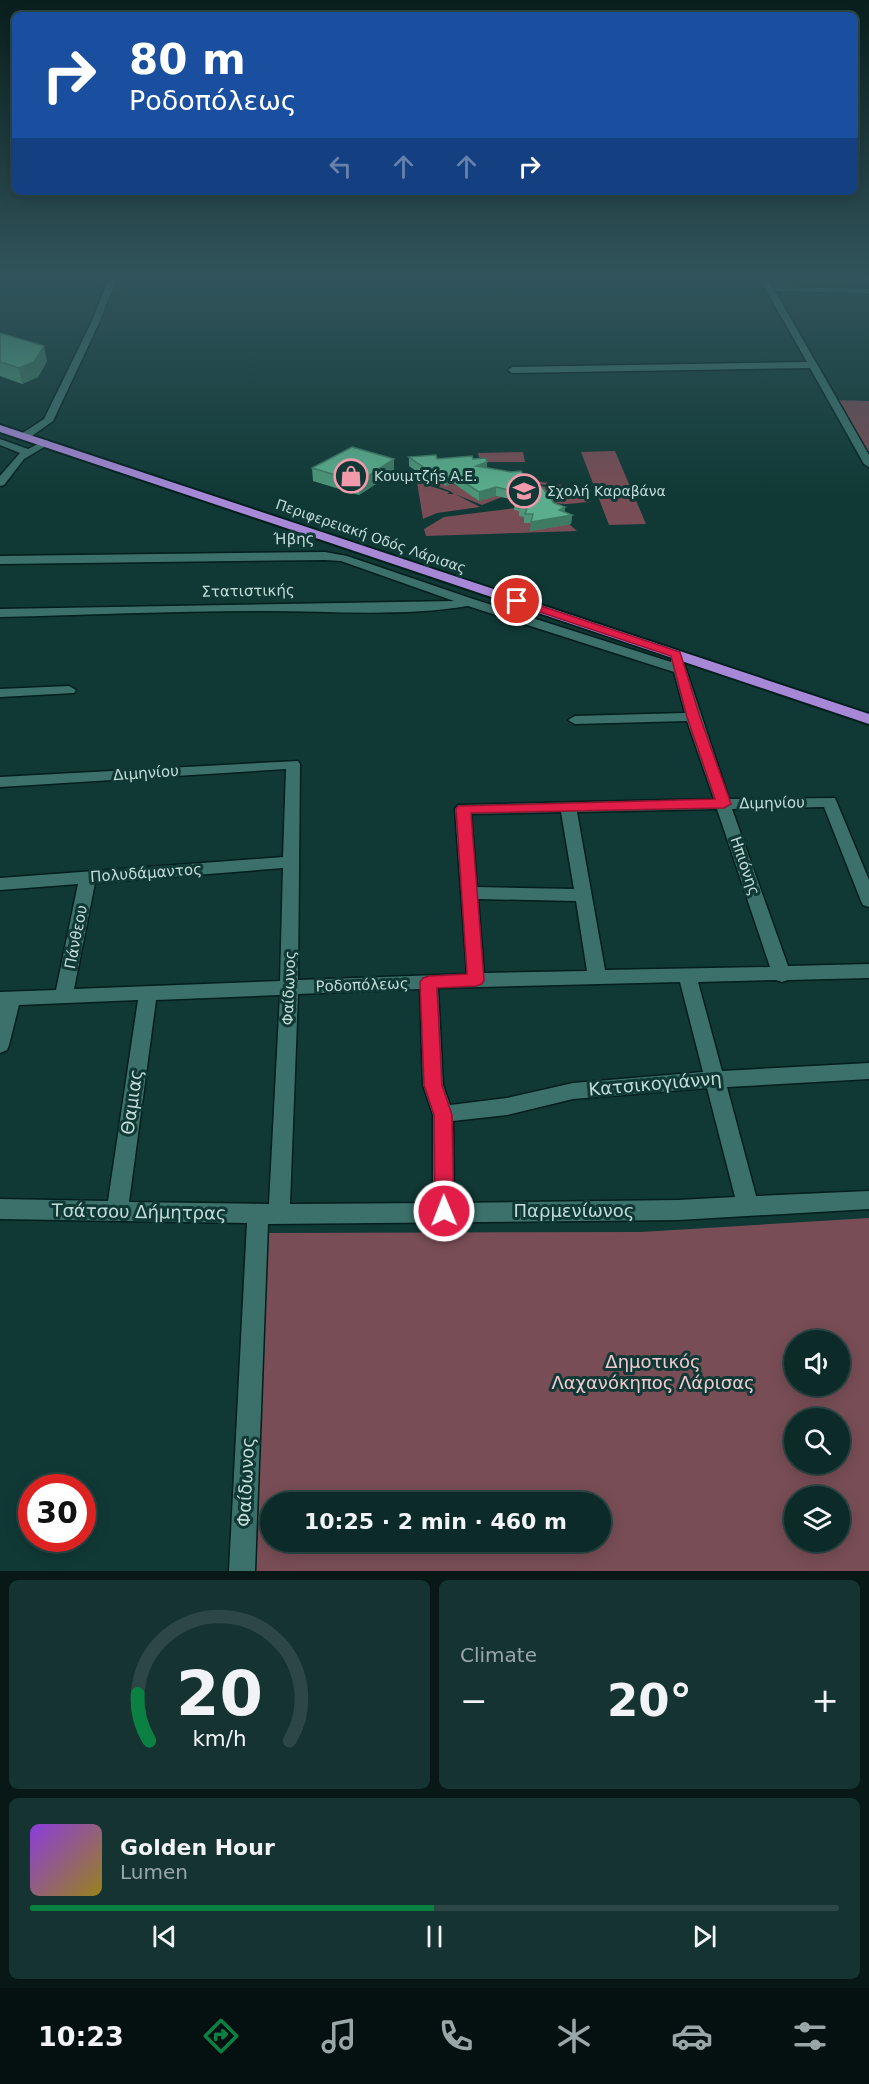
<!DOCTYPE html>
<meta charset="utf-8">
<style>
:root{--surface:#0c2b28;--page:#153330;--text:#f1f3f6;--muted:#9aa7a8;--line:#2c4745;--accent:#0b8043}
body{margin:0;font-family:"DejaVu Sans",sans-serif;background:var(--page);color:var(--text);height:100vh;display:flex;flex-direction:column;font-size:22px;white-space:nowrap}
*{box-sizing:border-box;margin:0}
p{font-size:20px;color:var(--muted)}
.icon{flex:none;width:33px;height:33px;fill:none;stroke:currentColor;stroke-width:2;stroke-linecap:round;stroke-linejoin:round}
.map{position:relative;height:1571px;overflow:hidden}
.panel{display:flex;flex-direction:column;gap:9px;padding:9px;background:#071816;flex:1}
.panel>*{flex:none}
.guide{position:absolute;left:12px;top:12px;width:846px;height:183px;border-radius:9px;box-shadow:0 3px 15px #0003,0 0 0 2px var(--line);background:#1a4fa0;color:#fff;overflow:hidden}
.tools{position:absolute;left:784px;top:1330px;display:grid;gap:12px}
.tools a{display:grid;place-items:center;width:66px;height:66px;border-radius:50%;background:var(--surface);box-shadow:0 3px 15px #0003,0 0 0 2px var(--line);font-size:30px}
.speed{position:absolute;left:18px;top:1474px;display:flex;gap:12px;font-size:30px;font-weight:700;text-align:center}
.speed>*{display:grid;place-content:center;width:78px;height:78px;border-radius:50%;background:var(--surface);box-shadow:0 3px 15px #0003,0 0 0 2px var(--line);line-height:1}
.speed .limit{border:9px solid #d22;background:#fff;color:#111}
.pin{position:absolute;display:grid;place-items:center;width:51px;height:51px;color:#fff;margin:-26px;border:3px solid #fff;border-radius:50%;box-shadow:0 2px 6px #0007}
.me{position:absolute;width:66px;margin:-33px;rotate:359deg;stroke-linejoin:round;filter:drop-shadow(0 0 4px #0008)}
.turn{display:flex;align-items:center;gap:21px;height:126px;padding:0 18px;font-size:27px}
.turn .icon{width:78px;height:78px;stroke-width:2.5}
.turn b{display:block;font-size:42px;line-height:51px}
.lanes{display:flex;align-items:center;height:57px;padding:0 18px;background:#0003;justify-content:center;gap:30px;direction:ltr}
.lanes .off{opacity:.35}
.big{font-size:45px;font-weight:800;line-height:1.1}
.panel .card{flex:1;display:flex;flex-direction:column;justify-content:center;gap:9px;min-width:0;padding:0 21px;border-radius:9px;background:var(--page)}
.panel .dial{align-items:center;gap:0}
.dial svg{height:156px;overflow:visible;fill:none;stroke:var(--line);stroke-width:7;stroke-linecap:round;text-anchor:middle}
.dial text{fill:var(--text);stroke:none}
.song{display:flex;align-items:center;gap:18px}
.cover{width:72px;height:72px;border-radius:9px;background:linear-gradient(135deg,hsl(270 70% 55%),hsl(50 70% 35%))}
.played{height:6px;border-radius:3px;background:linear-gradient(90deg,var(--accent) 50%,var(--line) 50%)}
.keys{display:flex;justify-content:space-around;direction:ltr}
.heat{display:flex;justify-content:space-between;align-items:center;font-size:33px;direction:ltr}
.panel .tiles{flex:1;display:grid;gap:9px;grid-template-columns:1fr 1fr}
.card:last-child{grid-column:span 2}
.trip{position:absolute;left:260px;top:1492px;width:351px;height:60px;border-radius:30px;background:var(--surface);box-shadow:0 3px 15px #0003,0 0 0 2px var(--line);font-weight:800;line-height:60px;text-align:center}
.dock{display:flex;height:96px;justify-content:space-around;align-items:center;background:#051110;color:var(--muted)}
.dock .icon{width:42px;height:42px}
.dock .active{color:var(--accent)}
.dock b{font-size:27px;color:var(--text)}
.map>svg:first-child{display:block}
.green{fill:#784d56;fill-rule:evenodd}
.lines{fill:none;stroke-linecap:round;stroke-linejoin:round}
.minor-casing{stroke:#031e1c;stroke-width:3}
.trunk-casing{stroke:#031e1c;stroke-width:4}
.minor{fill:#3c716b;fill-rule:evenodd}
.trunk{fill:#a688d7;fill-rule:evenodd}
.wall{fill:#4d9679}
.shaded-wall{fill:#3f7a63}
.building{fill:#5aae8d;stroke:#3f7a63;stroke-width:1.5}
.route{fill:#e11d48;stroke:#92132f;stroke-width:1.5}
.labels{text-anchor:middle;stroke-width:6;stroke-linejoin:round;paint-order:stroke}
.far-poi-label{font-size:14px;fill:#c2dcd8;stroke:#103935;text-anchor:start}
.far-street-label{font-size:14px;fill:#c2dcd8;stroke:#103935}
.street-label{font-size:15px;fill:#c2dcd8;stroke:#103935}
.near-street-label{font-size:18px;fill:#c2dcd8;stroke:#103935}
.near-park-label{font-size:18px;fill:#f4c9d1;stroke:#103935}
</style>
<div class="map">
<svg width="869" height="1571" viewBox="0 0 869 1571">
<rect width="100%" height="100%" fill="#103935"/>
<g class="green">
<polygon points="832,400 869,401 869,451 862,451"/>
<polygon points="615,451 646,524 609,525 581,452"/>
<polygon points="523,452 525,462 480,462 478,453"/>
<path d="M426 478 433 483C451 477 465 491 479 501L496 496 502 497 482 505 455 494 480 507 437 513 423 519 417 482 449 492 448 494H454L450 491 420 480Z"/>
<path d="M536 481 588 489 591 502C565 503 553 511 538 486L585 491 539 484Z"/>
<polygon points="515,508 521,511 540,529 568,523 577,531 426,536 424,529 444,517"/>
<path d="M869 1218V1571H249L267 1233 641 1232ZM795 1341H840V1386H795ZM795 1419H840V1464H795ZM795 1497H840V1542H795ZM270 1503H600V1542H270Z"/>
</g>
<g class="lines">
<g class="minor-casing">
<g id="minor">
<polygon points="110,276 118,276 99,323 53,421 29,438 21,438 21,434 44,419 91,323"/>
<polygon points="758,276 766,276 772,287 869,289 869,293 775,291 869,455 869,467 864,464 810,368 512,373 508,370 512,367 807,362"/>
<polygon points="0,439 28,449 46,440 51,443 24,459 4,485 0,486 0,476 20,453 0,445"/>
<path d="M325 552 347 556 473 599 671 662 672 657H682L729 799 835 798 869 880V907L863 905 861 901 824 807 732 809 788 966 869 964V978L788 980 782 982 776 980 698 982 722 1071 869 1063V1079L727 1087 756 1196 869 1191V1209L678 1220 268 1224 255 1571H229L247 1223 0 1219V1199L108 1201 138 1000 19 1005 9 1045 7 1050 0 1053V992L56 990 78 884 0 890V878L283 857 286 769 0 787V777L298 761 300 764 298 980 467 974 455 809 458 805 714 799 687 721 575 724 568 720 575 716 685 713 674 672 468 606C402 617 331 611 264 611 176 611 88 615 0 617V609L454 601 341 561 325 560 0 564V556ZM717 809 770 967 605 970 577 812ZM561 812 574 889 477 887 471 814ZM283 868 280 981 74 989 95 883ZM478 899 576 901 587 971 484 973ZM680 982 703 1072 573 1083 507 1098 450 1105 443 1085 438 988ZM420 989 423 1085 433 1115V1203L290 1204 298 994ZM280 995 269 1204 129 1202 156 1000ZM707 1088 735 1197 678 1200 454 1203 453 1121 507 1115 573 1099Z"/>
<polygon points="69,686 76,690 74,693 0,697 0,689"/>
</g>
</g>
<g class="trunk-casing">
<polygon id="trunk" points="0,425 869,714 869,724 0,432"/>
</g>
<use href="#minor" class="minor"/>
<use href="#trunk" class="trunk"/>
</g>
<g class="wall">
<polygon points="0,333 47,361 38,377 22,384 0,376"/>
<polygon points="409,457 473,459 487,462 487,468 531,487 554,503 565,507 564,512 572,515 571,524 530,531 531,523 524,523 524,517 519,516 519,511 514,510 515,500 496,496 479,501 453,483 446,486 439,481 433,483 409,466"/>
<polygon points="394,459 394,472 359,495 313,481 312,468"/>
</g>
<g class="shaded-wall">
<polygon points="44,346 47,361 38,377 22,384 19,368"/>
<polygon points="394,459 394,472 359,495 359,482"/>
<polygon points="487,462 487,471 476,466"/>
<polygon points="439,472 439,481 433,483 433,474"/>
<polygon points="453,475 453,483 446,486 446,477"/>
<polygon points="496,487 496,496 479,501 479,492"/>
<polygon points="565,507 564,516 572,515 571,524 530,531 531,522"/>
</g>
<g class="building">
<polygon points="0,333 44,346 34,362 19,368 0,362"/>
<polygon points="352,447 394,459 359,482 312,468"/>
<polygon points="436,455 437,459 472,456 473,459 486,458 487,462 476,466 511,472 521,471 531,487 542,487 554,503 565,507 559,510 572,515 531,522 533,514 525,514 527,508 519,508 521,502 514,501 518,492 496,487 479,492 453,475 446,477 439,472 433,474 409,457"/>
</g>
<linearGradient id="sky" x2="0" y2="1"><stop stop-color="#091f1d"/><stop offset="0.56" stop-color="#31545c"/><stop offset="1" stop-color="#31545c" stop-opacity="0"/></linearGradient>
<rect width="869" height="496" fill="url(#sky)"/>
<polygon class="route" points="517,598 680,652 700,717 731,804 724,808 471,813 484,980 482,984 476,986 437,988 442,1085 452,1115 454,1211 451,1217 444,1220 437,1217 435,1211 434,1115 424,1085 420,982 423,978 429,976 467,974 456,809 458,806 715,799 687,717 671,656 513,603 513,599"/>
<defs>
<g id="shop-ring" transform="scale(1.725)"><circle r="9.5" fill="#103935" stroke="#f29aac" stroke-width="1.5"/><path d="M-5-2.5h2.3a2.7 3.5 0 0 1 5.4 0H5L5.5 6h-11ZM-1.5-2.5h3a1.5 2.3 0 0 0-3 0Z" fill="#f29aac"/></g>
<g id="school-ring" transform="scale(1.725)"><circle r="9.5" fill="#103935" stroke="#f29aac" stroke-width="1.5"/><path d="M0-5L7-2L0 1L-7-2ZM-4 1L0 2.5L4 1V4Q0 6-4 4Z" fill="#f29aac"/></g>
</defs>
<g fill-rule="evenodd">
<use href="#shop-ring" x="351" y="476"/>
<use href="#school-ring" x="524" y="491"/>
</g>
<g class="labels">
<g class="far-poi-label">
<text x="374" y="481">Κουιμτζήs Α.Ε.</text>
<text x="547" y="496">Σχολή Καραβάνα</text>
</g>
<g class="far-street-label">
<text transform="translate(371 536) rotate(19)" y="5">Περιφερειακή Οδός Λάρισας</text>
</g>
<g class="street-label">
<text transform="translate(294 539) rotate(-1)" y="5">Ήβης</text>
<text transform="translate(248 591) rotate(-1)" y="5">Στατιστικής</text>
<text transform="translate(146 773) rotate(-4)" y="5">Διμηνίου</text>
<text transform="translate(772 803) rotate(-1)" y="5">Διμηνίου</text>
<text transform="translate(745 866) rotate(71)" y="5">Ηπιόνης</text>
<text transform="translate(146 873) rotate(-4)" y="5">Πολυδάμαντος</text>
<text transform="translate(76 937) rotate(-79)" y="5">Πάνθεου</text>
<text transform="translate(362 985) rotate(-2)" y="5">Ροδοπόλεως</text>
<text transform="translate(289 988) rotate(-88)" y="5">Φαίδωνος</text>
</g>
<g class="near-street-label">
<text transform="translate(655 1084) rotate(-5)" y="6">Κατσικογιάννη</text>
<text transform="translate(132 1102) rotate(-82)" y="6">Θαμιας</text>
<text x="574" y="1217">Παρμενίωνος</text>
<text transform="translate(139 1212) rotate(1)" y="6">Τσάτσου Δήμητρας</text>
<text transform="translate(246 1482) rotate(-87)" y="6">Φαίδωνος</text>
</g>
<g class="near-park-label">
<text x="653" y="1368">Δημοτικός<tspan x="653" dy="21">Λαχανόκηπος Λάρισας</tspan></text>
</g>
</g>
</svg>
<div class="tools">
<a><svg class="icon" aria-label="sound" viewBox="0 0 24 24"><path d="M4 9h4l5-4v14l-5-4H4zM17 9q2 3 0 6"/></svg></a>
<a><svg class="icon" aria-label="search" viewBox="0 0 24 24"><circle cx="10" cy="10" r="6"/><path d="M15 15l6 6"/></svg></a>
<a><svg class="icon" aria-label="layers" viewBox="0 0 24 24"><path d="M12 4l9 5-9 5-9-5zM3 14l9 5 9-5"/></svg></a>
</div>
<div class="speed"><div class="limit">30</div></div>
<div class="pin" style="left:517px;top:601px;background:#d93025"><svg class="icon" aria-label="arrive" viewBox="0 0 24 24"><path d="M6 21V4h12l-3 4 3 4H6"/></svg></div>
<svg class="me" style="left:444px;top:1211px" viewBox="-20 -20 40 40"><circle r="17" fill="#e11d48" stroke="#fff" stroke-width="3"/><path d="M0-11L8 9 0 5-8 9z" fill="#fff"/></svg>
<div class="trip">10:25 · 2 min · 460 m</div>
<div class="guide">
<div class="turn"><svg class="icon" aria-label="right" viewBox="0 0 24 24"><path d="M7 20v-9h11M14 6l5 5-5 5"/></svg><div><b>80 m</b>Ροδοπόλεως</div></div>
<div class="lanes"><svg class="icon off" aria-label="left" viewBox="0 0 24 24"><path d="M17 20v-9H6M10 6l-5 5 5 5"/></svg><svg class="icon off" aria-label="ahead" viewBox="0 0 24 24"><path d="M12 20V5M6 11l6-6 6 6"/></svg><svg class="icon off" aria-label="ahead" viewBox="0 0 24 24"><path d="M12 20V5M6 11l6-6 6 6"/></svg><svg class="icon" aria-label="right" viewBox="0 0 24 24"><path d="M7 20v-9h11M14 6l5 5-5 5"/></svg></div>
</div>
</div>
<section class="panel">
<div class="tiles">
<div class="card dial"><svg viewBox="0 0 100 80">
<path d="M14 69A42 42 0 1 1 86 69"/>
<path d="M14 69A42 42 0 0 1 8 45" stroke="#0b8043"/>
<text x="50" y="56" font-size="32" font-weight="700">20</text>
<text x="50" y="72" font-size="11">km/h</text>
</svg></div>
<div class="card"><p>Climate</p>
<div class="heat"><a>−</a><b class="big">20°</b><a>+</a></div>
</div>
<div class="card">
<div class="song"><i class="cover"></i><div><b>Golden Hour</b><p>Lumen</p></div></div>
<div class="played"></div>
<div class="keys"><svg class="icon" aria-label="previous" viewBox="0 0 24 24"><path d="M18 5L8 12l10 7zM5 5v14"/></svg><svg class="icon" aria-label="pause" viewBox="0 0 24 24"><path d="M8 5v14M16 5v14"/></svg><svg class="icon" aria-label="next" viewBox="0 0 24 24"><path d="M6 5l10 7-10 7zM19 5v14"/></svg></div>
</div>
</div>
</section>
<nav class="dock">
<b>10:23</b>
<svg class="icon active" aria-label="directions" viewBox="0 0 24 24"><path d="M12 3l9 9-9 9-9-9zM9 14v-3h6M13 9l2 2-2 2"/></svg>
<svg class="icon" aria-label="music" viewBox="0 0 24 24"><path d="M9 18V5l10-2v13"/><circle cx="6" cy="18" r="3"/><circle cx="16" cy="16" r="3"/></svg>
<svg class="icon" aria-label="phone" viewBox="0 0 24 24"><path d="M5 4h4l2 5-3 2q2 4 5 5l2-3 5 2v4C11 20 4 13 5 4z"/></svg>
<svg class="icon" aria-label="climate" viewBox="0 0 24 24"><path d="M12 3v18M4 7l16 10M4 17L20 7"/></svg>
<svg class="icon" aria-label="car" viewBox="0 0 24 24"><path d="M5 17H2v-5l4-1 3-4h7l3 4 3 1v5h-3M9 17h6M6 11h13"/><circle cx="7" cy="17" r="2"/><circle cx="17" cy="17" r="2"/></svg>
<svg class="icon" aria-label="filters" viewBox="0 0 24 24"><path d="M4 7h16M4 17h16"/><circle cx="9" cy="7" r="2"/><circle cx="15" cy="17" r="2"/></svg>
</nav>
